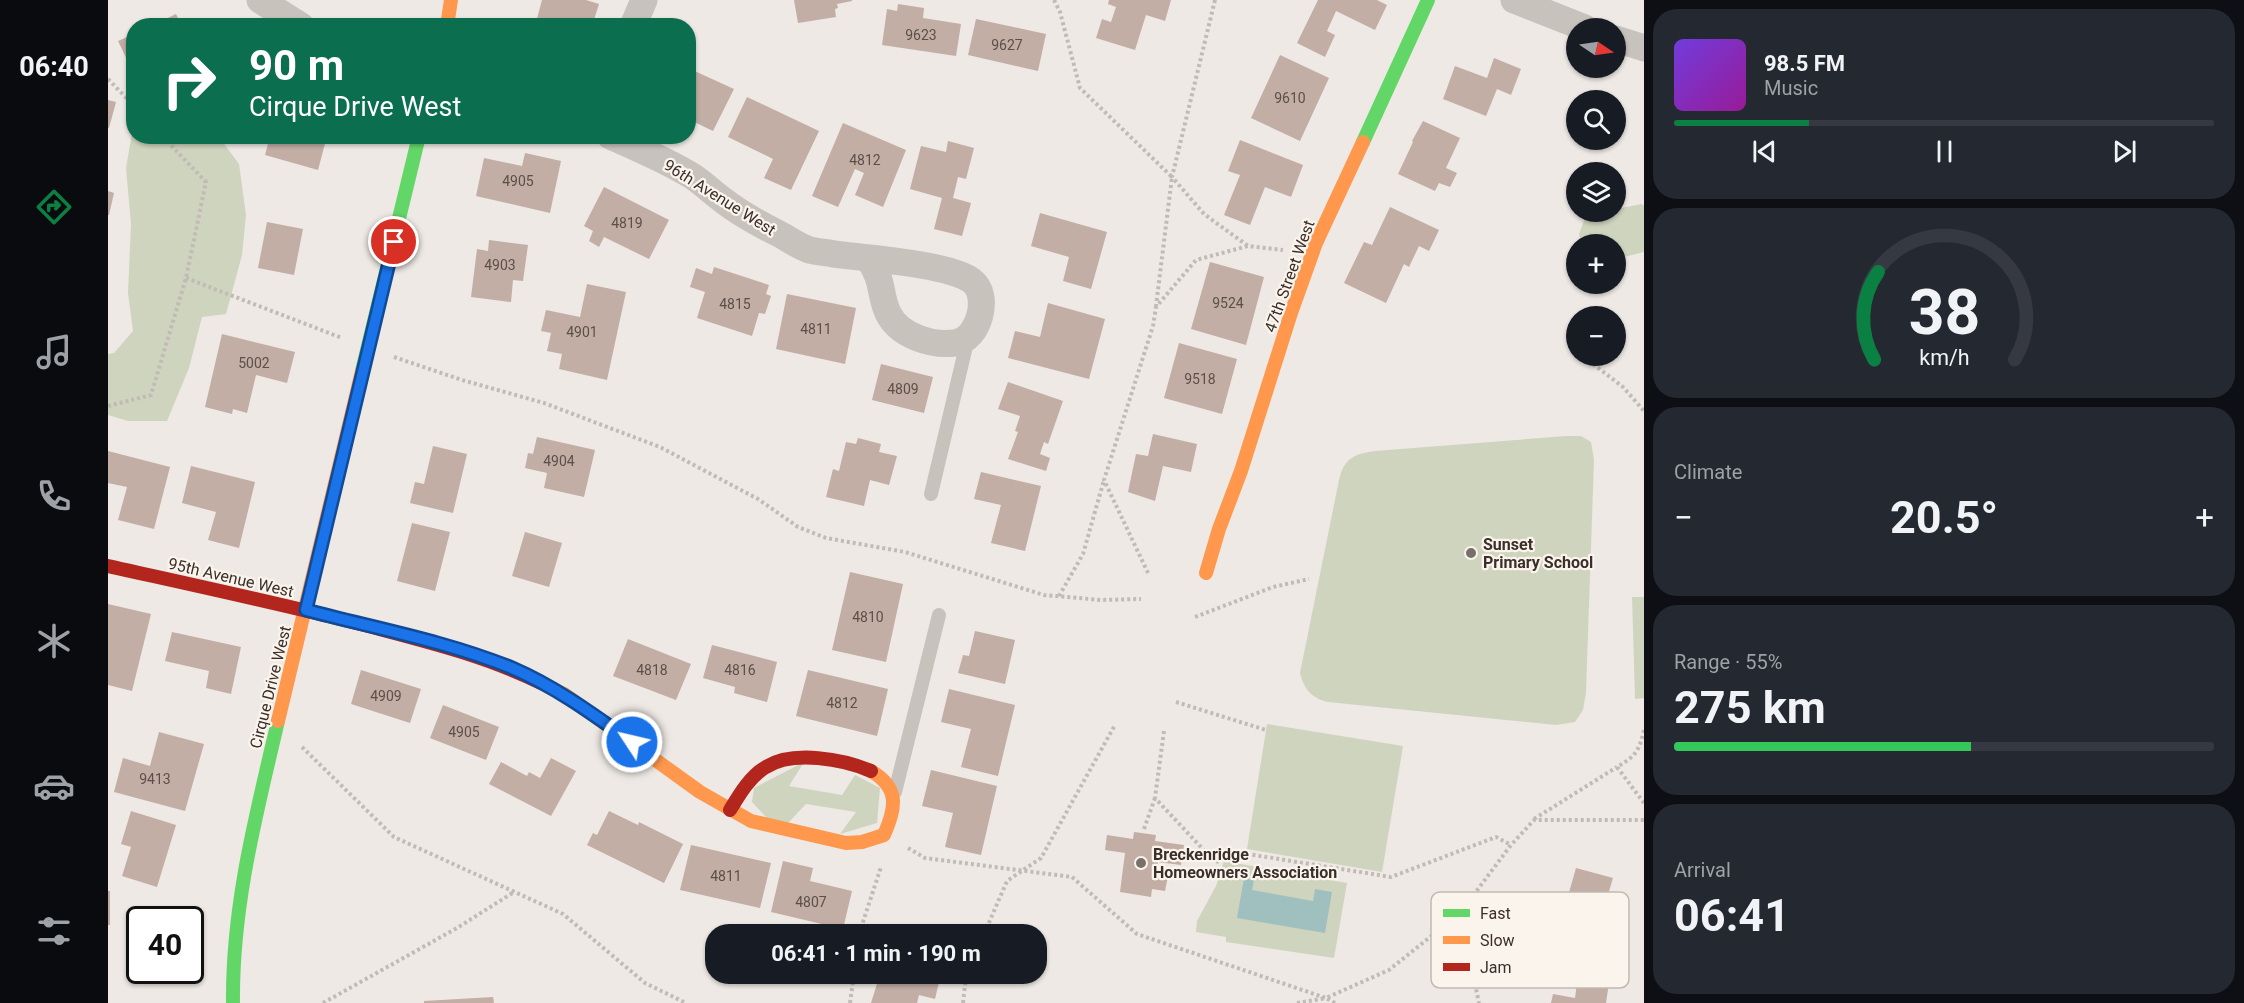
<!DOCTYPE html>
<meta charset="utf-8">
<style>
:root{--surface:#171b24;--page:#242831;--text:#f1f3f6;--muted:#9ea1a6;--line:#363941;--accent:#0b8043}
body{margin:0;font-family:Roboto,sans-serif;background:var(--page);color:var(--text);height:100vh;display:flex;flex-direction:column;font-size:22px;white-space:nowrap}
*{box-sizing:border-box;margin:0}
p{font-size:20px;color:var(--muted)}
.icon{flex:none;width:33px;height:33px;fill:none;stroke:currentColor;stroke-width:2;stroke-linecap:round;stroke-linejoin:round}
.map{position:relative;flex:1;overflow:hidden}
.sheet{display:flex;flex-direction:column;gap:9px;padding:9px;background:#0d0f14;width:600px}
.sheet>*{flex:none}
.hud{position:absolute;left:18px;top:18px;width:570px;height:126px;border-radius:24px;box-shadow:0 2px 4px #0004;background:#0b6e4f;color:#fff;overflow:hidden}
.needle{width:39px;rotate:103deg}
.tools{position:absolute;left:1458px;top:18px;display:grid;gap:12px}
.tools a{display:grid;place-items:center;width:60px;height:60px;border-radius:50%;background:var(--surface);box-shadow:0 2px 4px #0004;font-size:30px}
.speed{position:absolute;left:18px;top:906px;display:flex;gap:12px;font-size:30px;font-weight:700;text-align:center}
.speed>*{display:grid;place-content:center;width:78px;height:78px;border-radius:50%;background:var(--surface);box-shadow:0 2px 4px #0004;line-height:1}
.speed .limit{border:3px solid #111;border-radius:9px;background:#fff;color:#111}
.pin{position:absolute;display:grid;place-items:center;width:51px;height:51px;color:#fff;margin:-26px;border:3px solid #fff;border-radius:50%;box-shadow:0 2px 6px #0007}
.me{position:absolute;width:66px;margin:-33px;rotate:305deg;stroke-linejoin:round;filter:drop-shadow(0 0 4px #0008)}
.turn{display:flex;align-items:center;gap:21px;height:126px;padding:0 24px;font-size:27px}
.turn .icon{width:78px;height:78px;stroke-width:2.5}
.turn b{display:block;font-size:42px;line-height:51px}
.big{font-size:45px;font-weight:700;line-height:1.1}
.sheet .card{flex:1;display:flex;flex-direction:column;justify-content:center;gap:9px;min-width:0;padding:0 21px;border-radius:24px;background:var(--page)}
.sheet .dial{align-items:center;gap:0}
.dial svg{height:156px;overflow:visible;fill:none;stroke:var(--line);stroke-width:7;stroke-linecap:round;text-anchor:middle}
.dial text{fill:var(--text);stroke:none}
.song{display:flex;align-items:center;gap:18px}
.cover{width:72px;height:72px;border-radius:9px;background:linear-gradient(135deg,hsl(260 70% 55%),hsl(300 70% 35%))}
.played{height:6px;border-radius:3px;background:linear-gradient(90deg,var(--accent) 25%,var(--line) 25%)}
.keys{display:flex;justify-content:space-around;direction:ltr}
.heat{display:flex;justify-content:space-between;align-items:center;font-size:33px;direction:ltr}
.charge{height:9px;border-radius:4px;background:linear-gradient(90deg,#34c759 55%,var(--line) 0)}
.trip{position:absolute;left:597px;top:924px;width:342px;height:60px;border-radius:24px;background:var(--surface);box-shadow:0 2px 4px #0004;font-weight:700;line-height:60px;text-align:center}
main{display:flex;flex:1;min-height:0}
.dock{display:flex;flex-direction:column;width:108px;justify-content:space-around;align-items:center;background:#090b0e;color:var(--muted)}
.dock .icon{width:42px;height:42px}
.dock .current{color:var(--accent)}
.dock b{font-size:27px;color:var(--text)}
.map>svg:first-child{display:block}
.green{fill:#cfd4be}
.water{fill:#a0c0c0}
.building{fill:#c2aea5}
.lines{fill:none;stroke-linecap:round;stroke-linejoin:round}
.path{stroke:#c1bbb5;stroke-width:4;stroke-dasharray:3 3;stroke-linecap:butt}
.lane{stroke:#c8c2bd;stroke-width:14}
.street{stroke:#c8c2bd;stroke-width:27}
.fast{stroke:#63d668;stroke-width:14}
.slow{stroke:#ff974d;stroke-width:14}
.jam{stroke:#b3261e;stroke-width:14}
.route-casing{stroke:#114b97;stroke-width:15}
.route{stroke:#1a73e8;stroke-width:10}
.poi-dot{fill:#79706b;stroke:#fbf4ec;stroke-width:2}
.labels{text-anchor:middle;stroke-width:4.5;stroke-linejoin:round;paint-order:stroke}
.number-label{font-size:14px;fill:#5c4f49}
.street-label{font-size:16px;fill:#3a2f2a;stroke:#fbf4ec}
.poi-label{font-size:16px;font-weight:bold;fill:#3a2f2a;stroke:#fbf4ec;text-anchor:start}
.key{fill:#fbf4ec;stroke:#c1b9b2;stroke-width:1.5}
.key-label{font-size:16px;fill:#3a2f2a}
</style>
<main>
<nav class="dock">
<b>06:40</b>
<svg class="icon current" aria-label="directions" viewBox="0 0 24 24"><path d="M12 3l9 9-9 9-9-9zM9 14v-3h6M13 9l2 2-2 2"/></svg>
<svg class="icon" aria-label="music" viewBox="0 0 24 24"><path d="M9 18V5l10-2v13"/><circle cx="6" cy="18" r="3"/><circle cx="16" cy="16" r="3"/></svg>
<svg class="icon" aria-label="phone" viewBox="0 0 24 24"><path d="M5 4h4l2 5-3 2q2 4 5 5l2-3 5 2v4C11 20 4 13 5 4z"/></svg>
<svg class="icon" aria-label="climate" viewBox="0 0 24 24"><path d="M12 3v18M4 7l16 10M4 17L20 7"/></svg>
<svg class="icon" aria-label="car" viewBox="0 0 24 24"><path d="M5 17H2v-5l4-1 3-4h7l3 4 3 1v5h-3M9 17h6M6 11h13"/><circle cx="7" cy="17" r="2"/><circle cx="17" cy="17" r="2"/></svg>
<svg class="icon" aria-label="filters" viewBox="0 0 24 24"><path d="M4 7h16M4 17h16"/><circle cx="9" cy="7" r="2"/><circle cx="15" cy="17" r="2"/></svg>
</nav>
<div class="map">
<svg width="1536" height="1003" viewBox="0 0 1536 1003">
<rect width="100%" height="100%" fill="#eee9e4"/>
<g class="green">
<polygon points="25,127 26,136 111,137 131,164 138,215 134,255 118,314 94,317 81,368 59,421 20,421 0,415 0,354 6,353 25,331 20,293 23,224 18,168"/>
<polygon points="1534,204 1536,206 1536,252 1508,259 1508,244 1473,244 1471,234 1478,215 1494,212 1508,212 1508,209"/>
<path d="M1458 436H1473L1483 442 1486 460 1478 692 1475 710 1467 722 1448 725 1220 702C1203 698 1196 689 1192 673L1231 480C1236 458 1246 454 1267 451Z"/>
<polygon points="1524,597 1536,597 1536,698 1527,699"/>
<polygon points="1159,724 1295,746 1274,872 1139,849"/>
<polygon points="696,762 681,786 734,795 747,775 772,788 769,823 732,834 748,812 698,804 680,823 659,818 644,802 646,788"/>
<polygon points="1116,861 1239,883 1226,958 1118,942 1118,937 1088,932 1089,921 1108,886"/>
</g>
<polygon class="water" points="1136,878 1146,880 1144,890 1205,901 1207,889 1224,892 1217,933 1129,918"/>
<g class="building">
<polygon points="434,0 478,0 491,4 484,26 427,26"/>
<polygon points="686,0 744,0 744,1 729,4 730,8 727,9 728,17 690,23"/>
<polygon points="1001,0 1063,0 1057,21 1038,15 1027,50 988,38 994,19 1003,22 1008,7 1000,4"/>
<polygon points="1210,0 1269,0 1279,5 1267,30 1228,11 1219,31 1227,35 1217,57 1189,43"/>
<polygon points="790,4 816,8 815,18 853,24 848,56 774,45 779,9 789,11"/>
<polygon points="68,14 74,26 43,26"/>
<polygon points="868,19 938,34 930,71 860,55"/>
<polygon points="26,34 26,74 10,41"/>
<polygon points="1172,55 1221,78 1192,141 1143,118"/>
<polygon points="1386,58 1413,69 1403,95 1389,89 1378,116 1335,99 1347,66 1379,78"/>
<polygon points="580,68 626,89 605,131 580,119"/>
<polygon points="639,97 711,131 683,190 656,178 665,159 620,137"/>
<polygon points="0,100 8,102 1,128 0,128"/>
<polygon points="1315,121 1352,138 1338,168 1349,173 1342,187 1331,183 1327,191 1290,174 1305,142 1304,141"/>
<polygon points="735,123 798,150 775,207 747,195 756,173 747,169 730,207 704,196"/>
<polygon points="162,136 219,136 210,170 157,155"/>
<polygon points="1132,140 1195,165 1183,197 1157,187 1142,225 1116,215 1132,175 1120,171"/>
<polygon points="840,141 866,148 858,179 850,177 845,198 863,203 854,236 826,229 834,198 802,189 813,146 838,152"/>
<polygon points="417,153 453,161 442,213 368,196 376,158 414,166"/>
<polygon points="496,187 561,220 541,259 496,237 491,247 481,241 485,231 476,226"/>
<polygon points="0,191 6,193 1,215 0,215"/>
<polygon points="1282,207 1331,230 1321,251 1311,246 1301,267 1296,264 1278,303 1236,283 1256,242 1264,245"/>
<polygon points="932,213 999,232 983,289 955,281 961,257 923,246"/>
<polygon points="159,222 195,229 186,275 150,268"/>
<polygon points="381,240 420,245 415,281 405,280 403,302 363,297 369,249 380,251"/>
<polygon points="1102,262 1156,277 1138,345 1083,329"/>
<polygon points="606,267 661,285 658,294 663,296 657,314 651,313 644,336 589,318 597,292 582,287 588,268 604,274"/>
<polygon points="479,284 518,292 499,380 451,369 454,354 439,351 443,333 433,331 438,310 472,317"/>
<polygon points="679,294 748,308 737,364 668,349"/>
<polygon points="940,303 997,319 981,379 900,358 907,331 932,337"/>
<polygon points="114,334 187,352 179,383 148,375 139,413 125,409 124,414 97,407"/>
<polygon points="1071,343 1129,359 1114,414 1056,398"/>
<polygon points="773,364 825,377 816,413 764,400"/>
<polygon points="900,382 955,401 940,444 936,442 932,454 942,458 938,471 900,459 910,432 907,431 912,416 890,409"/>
<polygon points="1045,434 1089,444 1083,472 1055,466 1047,501 1020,492 1028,454 1040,456"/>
<polygon points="429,437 487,450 476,497 436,488 439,473 417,468 420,453 425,454"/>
<polygon points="750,438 773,444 771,452 789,456 781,485 762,480 756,506 718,497 725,469 731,471 738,442 748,444"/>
<polygon points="325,446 359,454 345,513 302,503 307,482 316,484"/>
<polygon points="0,451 62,467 46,529 10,520 19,487 0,483"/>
<polygon points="83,466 147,482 131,548 100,540 108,512 74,503"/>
<polygon points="873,472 933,486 917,551 883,543 893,505 866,499"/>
<polygon points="304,523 342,532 327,591 289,581"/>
<polygon points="417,532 454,543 441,587 404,576"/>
<polygon points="742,572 795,584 778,662 724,650"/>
<polygon points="0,604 43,614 24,691 0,685"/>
<polygon points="867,631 907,640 897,684 850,673 855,655 861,656"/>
<polygon points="64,632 133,647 123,694 98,688 101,671 57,661"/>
<polygon points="520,639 583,664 568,700 505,676"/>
<polygon points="604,645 669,662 659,702 626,693 627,687 595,678"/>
<polygon points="253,670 313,689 302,723 243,704"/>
<polygon points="700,670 780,689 769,736 688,716"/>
<polygon points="841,689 907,705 890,776 853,767 863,729 833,722"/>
<polygon points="335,705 391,727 378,760 322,738"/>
<polygon points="51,732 96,744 77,811 6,792 15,758 42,766"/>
<polygon points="443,758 468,771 443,816 381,784 393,762 419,776 421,772 432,778"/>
<polygon points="823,770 889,786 873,855 837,847 845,813 814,806"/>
<polygon points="23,811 68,825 49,887 14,876 23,847 13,844"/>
<polygon points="501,811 530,825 531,822 575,844 556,883 479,845 485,833 489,835"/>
<polygon points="1026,832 1048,835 1047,841 1076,845 1073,865 1050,862 1048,874 1060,876 1057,891 1044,889 1043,897 1012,892 1017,853 997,850 999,835 1025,839"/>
<polygon points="583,845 663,863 652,908 572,890"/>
<polygon points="675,861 705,868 702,881 744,891 735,929 663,912"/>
<polygon points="1468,868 1505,878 1488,935 1452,924"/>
<rect x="0" y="891" width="2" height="34"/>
<polygon points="1446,942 1512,953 1508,984 1501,983 1498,1003 1443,1003 1445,994 1467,998 1469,983 1440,978"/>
<polygon points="772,974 833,974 827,999 811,995 809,1003 763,1003"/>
<polygon points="385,997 386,1003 316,1003 316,1001"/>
</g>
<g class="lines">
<g class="path">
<polyline points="946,0 952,12 972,88 1064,177 1048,306"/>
<polyline points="1107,0 1064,177 1096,214 1140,246"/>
<polyline points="0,79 26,106"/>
<polyline points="78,278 234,338"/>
<polyline points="286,357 354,380 436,403 552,447 650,499 690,527 718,538 797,552 936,595 993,600 1033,599"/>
<polyline points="1485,364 1515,387 1536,411"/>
<polyline points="0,406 43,395 78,278 98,182 54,136"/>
<polyline points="1040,573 996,480 1045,326 1048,307 1088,260 1140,246 1175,250"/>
<polyline points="951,596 975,554 996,480"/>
<polyline points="1087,617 1165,587 1201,579"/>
<polyline points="1068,702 1158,730"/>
<path d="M1536 730C1531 751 1528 756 1509 767L1536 803"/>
<polyline points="1056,731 1047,798 1106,861 1112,862 1121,851 1283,877 1388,837 1403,845"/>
<polyline points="194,747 286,837 455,914 537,983 578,1003"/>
<polyline points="1426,819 1509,767"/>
<polyline points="1036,829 1047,798"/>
<polyline points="800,848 817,858 964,877 1029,934 1218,998"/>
<polyline points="1352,913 1371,1003"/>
<polyline points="751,934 773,867"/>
<polyline points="876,934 899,881 933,858 1007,725"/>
<polyline points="215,1003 349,928 406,892"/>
<polyline points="742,1003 746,974"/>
<polyline points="855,1003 857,985 861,974"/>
<polyline points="1189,1003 1218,998"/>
<polyline points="1227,1003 1218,998 1281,970 1352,913 1403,845 1426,820 1536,820"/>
</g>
<g class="lane">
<polyline points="823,494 860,338"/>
<polyline points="787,792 831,615"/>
</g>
<g class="street">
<polyline points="152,0 193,26"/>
<polyline points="1406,0 1477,28"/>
<polyline points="525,26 536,0"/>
<polyline points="1508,39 1536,48"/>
<path d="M502 136C529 148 558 160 584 176 595 183 605 193 616 201 634 215 655 226 675 236 683 241 691 246 699 249 707 252 717 252 726 254 756 258 843 264 864 281 883 295 871 340 847 343 824 346 791 336 780 313 771 293 776 280 760 258"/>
</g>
<g class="fast">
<polyline points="1255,142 1320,0"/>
<polyline points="254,371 311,136"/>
<path d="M125 1003C124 906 148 815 170 721"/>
</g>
<g class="slow">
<polyline points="339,26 343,0"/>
<polyline points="1098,573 1111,529 1133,471 1183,313 1208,243 1255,142"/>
<path d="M433 683 456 694 592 792 643 821 738 843 754 842 776 835C788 808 792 788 763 771"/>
<polyline points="170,721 254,371"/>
</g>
<g class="jam">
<path d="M0 566C90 586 179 605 268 628 325 643 380 657 433 683"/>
<path d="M622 810C631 795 642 776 658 767 685 750 735 759 763 771"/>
</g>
</g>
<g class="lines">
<g class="route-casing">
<path id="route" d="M286 242 198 610C266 628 338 641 404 668 448 687 486 715 524 742"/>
</g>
<use href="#route" class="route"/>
</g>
<g class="poi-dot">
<circle cx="1363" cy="553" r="6"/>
<circle cx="1033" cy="863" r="6"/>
</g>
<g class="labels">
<g class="number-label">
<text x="813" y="40">9623</text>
<text x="899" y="50">9627</text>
<text x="1182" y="103">9610</text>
<text x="757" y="165">4812</text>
<text x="410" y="186">4905</text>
<text x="519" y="228">4819</text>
<text x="392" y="270">4903</text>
<text x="1120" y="308">9524</text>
<text x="627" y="309">4815</text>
<text x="708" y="334">4811</text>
<text x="474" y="337">4901</text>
<text x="146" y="368">5002</text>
<text x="1092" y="384">9518</text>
<text x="795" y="394">4809</text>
<text x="451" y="466">4904</text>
<text x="760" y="622">4810</text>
<text x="544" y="675">4818</text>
<text x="632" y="675">4816</text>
<text x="278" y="701">4909</text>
<text x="734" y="708">4812</text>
<text x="356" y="737">4905</text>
<text x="47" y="784">9413</text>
<text x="618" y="881">4811</text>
<text x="703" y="907">4807</text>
</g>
<g class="street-label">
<text transform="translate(612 197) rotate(32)" y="6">96th Avenue West</text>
<text transform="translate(1181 276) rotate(-70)" y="6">47th Street West</text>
<text transform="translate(123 577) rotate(13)" y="6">95th Avenue West</text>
<text transform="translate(162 687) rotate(-76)" y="6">Cirque Drive West</text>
</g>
<g class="poi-label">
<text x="1375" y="550">Sunset<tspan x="1375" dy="18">Primary School</tspan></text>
<text x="1045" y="860">Breckenridge<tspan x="1045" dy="18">Homeowners Association</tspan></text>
</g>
</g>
<rect x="1323" y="892" width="198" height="96" rx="9" class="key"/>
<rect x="1335" y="909" width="27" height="8" fill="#63d668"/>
<rect x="1335" y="936" width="27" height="8" fill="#ff974d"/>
<rect x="1335" y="963" width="27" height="8" fill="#b3261e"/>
<g class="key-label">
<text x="1372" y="919">Fast</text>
<text x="1372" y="946">Slow</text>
<text x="1372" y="973">Jam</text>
</g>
</svg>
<div class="tools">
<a><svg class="needle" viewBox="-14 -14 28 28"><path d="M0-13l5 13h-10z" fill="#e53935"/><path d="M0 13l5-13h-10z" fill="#9ea1a6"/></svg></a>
<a><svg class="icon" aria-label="search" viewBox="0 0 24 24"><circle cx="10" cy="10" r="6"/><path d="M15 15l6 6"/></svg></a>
<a><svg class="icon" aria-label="layers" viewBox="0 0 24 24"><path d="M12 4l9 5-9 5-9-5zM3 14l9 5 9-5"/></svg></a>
<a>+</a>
<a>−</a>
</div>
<div class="speed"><div class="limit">40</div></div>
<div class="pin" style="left:286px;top:242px;background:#d93025"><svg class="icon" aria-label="arrive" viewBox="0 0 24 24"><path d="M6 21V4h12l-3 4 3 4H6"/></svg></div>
<svg class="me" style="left:524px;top:742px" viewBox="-20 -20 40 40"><circle r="17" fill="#1a73e8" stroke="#fff" stroke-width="3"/><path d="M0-11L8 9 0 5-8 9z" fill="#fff"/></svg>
<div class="trip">06:41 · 1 min · 190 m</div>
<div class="hud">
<div class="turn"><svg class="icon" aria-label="right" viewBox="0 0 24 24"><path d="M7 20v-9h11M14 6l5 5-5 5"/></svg><div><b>90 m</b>Cirque Drive West</div></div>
</div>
</div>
<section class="sheet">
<div class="card">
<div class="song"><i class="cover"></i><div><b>98.5 FM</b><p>Music</p></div></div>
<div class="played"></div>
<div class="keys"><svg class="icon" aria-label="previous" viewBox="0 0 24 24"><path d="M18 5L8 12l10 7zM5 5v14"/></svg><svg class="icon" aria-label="pause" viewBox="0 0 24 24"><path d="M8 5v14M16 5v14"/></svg><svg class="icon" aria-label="next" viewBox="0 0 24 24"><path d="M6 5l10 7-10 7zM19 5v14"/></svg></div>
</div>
<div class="card dial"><svg viewBox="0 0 100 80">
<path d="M14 69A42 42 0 1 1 86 69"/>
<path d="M14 69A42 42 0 0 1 16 24" stroke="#0b8043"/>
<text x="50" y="56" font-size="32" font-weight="700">38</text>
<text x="50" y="72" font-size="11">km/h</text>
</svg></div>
<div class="card"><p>Climate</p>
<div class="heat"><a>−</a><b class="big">20.5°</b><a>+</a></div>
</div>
<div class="card"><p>Range · 55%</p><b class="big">275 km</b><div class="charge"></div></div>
<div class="card"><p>Arrival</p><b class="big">06:41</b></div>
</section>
</main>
